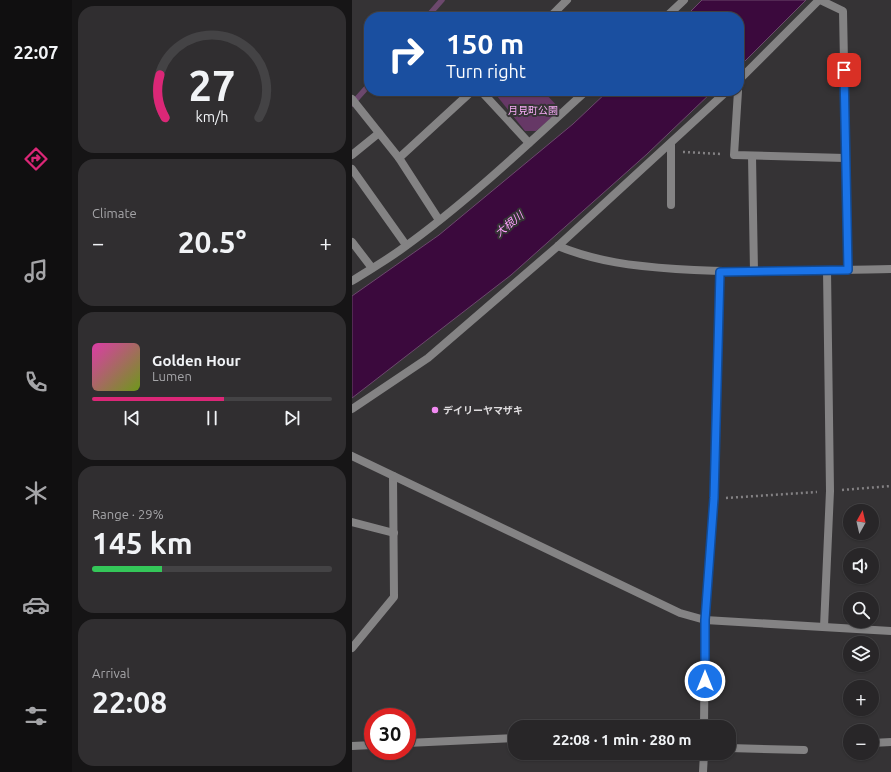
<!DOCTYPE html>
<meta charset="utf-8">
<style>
:root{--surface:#282628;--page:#302e30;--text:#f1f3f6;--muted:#a5a5a8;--line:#444345;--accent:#db2777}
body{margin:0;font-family:Ubuntu,"Noto Sans JP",sans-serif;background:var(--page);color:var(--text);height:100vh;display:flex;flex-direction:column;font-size:15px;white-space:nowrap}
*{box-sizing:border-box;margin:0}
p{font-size:13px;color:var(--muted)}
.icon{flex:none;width:22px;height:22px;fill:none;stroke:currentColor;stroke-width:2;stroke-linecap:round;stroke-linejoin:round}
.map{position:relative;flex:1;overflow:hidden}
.drawer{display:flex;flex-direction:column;gap:6px;padding:6px;background:#161516;width:280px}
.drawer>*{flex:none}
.hud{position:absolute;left:12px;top:12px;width:380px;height:84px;border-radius:16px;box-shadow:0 1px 3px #0004,0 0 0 1px var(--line);background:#1a4fa0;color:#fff;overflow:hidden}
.needle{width:26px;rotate:8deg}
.controls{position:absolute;left:491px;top:504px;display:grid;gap:8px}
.controls a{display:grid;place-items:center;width:36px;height:36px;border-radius:50%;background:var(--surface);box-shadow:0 1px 3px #0004,0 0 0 1px var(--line);font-size:20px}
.speed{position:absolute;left:12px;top:708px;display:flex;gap:8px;font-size:20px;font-weight:700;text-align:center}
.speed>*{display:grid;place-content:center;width:52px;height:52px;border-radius:50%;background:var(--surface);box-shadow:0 1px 3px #0004,0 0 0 1px var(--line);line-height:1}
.speed .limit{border:6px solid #d22;background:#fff;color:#111}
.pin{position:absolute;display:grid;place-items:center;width:34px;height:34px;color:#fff;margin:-17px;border-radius:8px;box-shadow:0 2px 6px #0006}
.me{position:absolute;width:44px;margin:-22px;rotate:0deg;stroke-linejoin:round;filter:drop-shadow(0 0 3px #0008)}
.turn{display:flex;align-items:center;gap:14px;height:84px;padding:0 16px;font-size:18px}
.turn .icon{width:52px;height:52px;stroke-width:2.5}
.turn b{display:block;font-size:28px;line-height:34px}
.big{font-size:30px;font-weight:600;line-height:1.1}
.drawer .tile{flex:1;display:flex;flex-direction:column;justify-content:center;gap:6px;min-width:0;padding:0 14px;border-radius:16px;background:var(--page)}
.drawer .dial{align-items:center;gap:0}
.dial svg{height:104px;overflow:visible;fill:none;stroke:var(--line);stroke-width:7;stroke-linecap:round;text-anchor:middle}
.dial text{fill:var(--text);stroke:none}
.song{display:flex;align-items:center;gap:12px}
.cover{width:48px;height:48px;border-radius:6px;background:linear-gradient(135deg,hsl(320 70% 55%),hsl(80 70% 35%))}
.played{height:4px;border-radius:2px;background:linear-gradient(90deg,var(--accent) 55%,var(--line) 55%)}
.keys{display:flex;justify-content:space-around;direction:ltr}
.heat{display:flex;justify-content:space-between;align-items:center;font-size:22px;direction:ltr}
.charge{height:6px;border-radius:3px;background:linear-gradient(90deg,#34c759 29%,var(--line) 0)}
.trip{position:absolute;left:156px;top:720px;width:228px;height:40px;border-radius:16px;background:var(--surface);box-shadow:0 1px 3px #0004,0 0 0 1px var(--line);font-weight:600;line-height:40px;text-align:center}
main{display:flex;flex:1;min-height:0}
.menu{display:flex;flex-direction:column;width:72px;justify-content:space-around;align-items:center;background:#100f10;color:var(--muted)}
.menu .icon{width:28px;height:28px}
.menu .current{color:var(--accent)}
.menu b{font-size:18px;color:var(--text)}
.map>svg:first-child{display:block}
.green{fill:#663866}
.water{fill:#3b093d;stroke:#6c486d}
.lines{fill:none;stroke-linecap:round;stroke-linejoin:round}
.stream{stroke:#6c486d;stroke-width:5.5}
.path{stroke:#838183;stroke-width:2.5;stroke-dasharray:2 3;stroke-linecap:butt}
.service{stroke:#848384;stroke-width:8}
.minor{stroke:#848384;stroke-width:8}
.tertiary{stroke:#848384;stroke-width:8}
.route-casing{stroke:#114b97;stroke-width:10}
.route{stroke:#1a73e8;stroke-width:7}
.poi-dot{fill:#f28af2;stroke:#353335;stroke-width:1.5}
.labels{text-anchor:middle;stroke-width:4;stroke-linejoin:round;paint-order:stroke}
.park-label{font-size:10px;fill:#f6acf5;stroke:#353335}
.poi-label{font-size:10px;font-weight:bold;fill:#dedcde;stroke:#353335;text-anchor:start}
.water-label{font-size:11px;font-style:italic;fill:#fb9ffa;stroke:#353335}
</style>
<main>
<nav class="menu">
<b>22:07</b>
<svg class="icon current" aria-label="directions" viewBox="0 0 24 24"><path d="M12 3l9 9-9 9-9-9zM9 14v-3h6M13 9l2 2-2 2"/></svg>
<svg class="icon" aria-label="music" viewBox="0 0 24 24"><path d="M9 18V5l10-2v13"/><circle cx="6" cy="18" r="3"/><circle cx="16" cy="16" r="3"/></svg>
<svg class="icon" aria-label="phone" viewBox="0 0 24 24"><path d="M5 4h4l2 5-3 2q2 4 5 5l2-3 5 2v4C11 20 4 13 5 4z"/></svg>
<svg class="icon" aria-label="climate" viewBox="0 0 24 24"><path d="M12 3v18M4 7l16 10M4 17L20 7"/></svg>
<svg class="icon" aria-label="car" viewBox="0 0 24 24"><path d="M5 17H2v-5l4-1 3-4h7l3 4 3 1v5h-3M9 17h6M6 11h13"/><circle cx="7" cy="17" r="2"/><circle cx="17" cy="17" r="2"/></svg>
<svg class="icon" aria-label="filters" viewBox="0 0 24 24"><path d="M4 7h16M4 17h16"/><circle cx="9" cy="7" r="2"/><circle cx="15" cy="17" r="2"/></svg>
</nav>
<section class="drawer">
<div class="tile dial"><svg viewBox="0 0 100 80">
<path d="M14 69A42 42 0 1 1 86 69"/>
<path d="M14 69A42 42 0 0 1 10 36" stroke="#db2777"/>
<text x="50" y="56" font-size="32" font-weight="700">27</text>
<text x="50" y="72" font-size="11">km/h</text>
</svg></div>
<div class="tile"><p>Climate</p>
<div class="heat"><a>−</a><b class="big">20.5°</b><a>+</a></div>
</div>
<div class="tile">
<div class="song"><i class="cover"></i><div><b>Golden Hour</b><p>Lumen</p></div></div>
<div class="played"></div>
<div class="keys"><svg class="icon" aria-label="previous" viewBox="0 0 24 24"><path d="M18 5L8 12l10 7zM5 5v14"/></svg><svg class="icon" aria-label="pause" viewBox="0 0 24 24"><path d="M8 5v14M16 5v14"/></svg><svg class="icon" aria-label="next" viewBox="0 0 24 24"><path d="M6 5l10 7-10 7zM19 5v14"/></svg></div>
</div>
<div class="tile"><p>Range · 29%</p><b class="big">145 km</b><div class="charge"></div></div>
<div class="tile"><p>Arrival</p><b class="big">22:08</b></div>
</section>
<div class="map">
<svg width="539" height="772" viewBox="0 0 539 772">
<rect width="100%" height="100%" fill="#353335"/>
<polygon class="green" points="141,91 191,91 209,110 184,131 173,131"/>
<g class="water">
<polygon points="350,0 454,0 387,67 387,17 333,17"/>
<polygon points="256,91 361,91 295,154 159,275 0,398 0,296 87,235 221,124"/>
</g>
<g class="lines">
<g class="stream">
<polyline points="75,17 90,0"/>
<polyline points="0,104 17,85"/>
</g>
<g class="path">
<polyline points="331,152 370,154"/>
<polyline points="490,490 539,486"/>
<polyline points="374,498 465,492"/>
</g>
<g class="service">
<polyline points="0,155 27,133"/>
<polyline points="0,169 54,245"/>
</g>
<g class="minor">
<polyline points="468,0 491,11 496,270"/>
<polyline points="198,17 215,0"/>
<polyline points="314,17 332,0"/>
<polyline points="387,80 467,0"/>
<polyline points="129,91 177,143"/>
<polyline points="386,91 382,155 493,158"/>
<polyline points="0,99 47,158 87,220"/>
<polyline points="319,144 319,205"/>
<polyline points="400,156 402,272"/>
<polyline points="47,158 120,91"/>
<polyline points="0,242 20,268"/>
<path d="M206 246C245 262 282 266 324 269 395 274 467 270 539 269"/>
<path d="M0 281C17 270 35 260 51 248 115 202 176 144 234 91"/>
<polyline points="0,409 76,358 206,246 375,91"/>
<polyline points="0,522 42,533"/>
<polyline points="472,627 478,491 475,270"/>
<polyline points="0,648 42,597 41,476"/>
<polyline points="352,727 353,620 362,498 368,272"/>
<polyline points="55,743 163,738"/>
<polyline points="520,743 539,742"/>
<polyline points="0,746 21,745"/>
<polyline points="377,748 452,750"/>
<polyline points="351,772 352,753"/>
</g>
<polyline class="tertiary" points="0,456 328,613 353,620 539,631"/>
</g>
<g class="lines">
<g class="route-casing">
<polyline id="route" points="353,681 353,620 362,498 368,272 496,270 492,70"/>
</g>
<use href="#route" class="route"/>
</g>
<circle class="poi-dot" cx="83" cy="410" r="4"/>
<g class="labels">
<g class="park-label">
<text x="181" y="114">月見町公園</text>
</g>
<g class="poi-label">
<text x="91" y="414">デイリーヤマザキ</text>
</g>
<g class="water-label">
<text transform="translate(157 224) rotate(-39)" y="4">大根川</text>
</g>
</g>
</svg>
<div class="controls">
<a><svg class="needle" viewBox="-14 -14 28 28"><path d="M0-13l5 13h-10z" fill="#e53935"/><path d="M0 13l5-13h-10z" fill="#a5a5a8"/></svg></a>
<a><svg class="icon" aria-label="sound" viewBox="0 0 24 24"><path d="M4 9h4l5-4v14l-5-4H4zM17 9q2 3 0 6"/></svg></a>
<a><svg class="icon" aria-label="search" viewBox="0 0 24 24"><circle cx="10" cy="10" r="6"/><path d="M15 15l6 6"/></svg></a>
<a><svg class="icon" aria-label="layers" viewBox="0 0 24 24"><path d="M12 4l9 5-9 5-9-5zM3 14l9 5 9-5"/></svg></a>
<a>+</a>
<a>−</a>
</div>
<div class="speed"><div class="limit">30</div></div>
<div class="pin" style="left:492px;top:70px;background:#d93025"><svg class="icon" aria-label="arrive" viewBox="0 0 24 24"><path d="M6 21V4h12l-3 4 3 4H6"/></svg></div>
<svg class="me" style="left:353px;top:681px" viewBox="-20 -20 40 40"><circle r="17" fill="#1a73e8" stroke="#fff" stroke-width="3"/><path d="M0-11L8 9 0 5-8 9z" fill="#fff"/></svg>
<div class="trip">22:08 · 1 min · 280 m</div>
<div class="hud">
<div class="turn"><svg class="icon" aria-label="right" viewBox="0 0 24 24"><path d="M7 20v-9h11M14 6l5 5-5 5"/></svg><div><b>150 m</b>Turn right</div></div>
</div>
</div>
</main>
